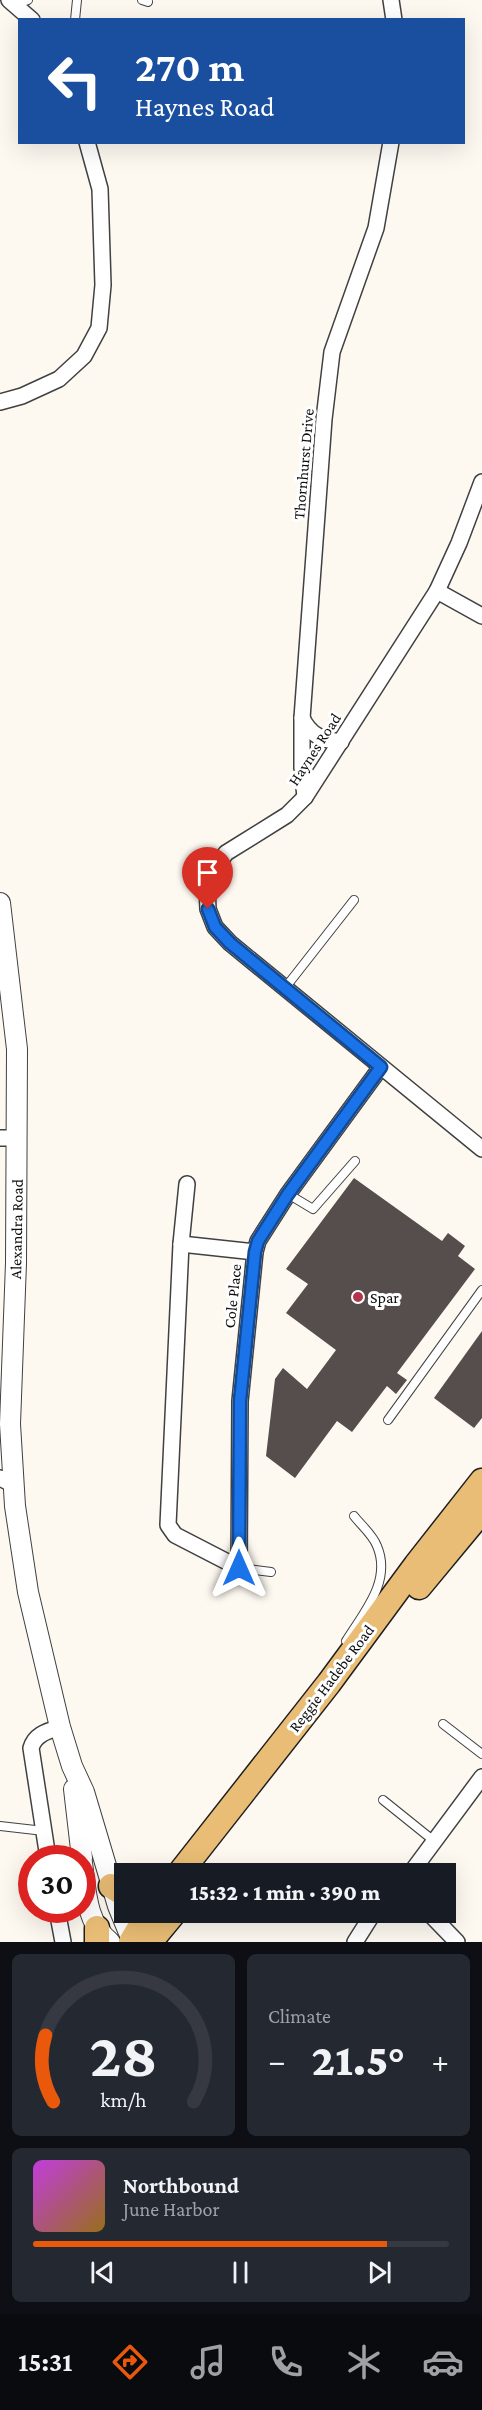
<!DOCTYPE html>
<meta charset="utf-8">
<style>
:root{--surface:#171b24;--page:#242831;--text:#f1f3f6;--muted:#9ea1a6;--line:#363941;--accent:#ea580c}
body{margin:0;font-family:"Crimson Pro",serif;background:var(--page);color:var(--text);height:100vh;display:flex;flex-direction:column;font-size:22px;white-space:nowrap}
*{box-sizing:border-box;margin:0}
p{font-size:20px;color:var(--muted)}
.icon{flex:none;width:33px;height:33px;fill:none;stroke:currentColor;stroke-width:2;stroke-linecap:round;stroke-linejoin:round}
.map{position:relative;height:1942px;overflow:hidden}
.side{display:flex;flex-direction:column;gap:12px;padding:12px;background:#0d0f14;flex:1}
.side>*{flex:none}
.guide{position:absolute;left:18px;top:18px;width:447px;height:126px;border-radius:0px;box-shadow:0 6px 24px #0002;background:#1a4fa0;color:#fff;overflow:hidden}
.speed{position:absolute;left:18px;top:1845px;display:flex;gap:12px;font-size:30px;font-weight:700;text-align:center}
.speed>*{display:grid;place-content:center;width:78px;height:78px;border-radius:50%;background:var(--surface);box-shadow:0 6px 24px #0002;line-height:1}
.speed .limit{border:9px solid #d22;background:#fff;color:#111}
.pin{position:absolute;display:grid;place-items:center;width:51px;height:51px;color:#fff;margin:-62px -26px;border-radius:50% 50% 50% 0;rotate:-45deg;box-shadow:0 0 6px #0007}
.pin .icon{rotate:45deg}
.me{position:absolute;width:66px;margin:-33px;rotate:0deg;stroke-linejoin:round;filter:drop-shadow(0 0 4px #0008)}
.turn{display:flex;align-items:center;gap:21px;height:126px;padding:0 18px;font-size:27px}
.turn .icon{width:78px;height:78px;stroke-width:2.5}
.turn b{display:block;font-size:42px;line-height:51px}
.big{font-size:45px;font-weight:800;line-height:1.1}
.side .widget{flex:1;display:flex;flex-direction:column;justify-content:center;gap:9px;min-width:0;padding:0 21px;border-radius:9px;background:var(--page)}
.side .dial{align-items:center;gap:0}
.dial svg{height:156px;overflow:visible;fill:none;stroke:var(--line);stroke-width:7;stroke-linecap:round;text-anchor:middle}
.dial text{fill:var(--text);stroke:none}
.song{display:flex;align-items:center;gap:18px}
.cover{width:72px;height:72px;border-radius:9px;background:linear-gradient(135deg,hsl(290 70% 55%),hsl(40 70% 35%))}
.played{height:6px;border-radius:3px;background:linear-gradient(90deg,var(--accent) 85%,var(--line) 85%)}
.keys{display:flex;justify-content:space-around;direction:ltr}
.heat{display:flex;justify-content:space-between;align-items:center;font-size:33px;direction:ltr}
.side .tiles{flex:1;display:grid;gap:12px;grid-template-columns:1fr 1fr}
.widget:last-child{grid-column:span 2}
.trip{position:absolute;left:114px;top:1863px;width:342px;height:60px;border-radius:0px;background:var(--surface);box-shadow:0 6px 24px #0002;font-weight:800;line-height:60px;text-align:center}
.tabs{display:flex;height:96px;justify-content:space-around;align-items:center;background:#090b0e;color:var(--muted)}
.tabs .icon{width:42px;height:42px}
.tabs .active{color:var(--accent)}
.tabs b{font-size:27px;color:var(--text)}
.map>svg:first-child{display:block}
.building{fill:#564e4c}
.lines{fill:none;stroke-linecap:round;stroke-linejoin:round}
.service-casing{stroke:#414141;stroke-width:10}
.minor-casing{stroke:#414141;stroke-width:18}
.tertiary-casing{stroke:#414141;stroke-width:22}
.primary-casing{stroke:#1f1f1f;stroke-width:27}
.service{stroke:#fff;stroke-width:8}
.minor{stroke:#fff;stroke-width:15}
.tertiary{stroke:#fff;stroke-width:20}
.primary{stroke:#e9bd75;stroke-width:24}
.route-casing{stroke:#114b97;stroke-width:15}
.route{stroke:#1a73e8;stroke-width:10}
.poi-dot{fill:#af354c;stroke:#fff;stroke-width:2}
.labels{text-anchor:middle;stroke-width:6;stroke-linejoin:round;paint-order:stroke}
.street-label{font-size:16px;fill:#0e0e0e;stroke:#fff}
.poi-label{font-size:16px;fill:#0e0e0e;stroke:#fff;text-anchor:start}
</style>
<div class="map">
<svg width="482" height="1942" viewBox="0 0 482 1942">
<rect width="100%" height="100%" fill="#fdf9f1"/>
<g class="building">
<polygon points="354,1178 442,1241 448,1233 465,1246 458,1256 475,1269 397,1373 407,1380 396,1394 387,1386 352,1432 337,1421 295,1478 266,1456 275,1379 283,1368 307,1389 336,1350 286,1313 308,1284 286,1269"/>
<polygon points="482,1331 482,1418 474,1428 434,1398"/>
</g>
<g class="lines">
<g class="service-casing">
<g id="service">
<polyline points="142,0 148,2"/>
<polyline points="15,5 28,0"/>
<polyline points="75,20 77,0"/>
<polyline points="285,988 354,900"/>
<polyline points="288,1194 313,1209 355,1161"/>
<polyline points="388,1420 482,1290"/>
<polyline points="239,1568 271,1572"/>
<path d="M346 1641C364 1612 392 1581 377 1546 373 1535 361 1525 354 1516"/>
<polyline points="443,1724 482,1754"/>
<polyline points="383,1800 434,1841"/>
<polyline points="0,1826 44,1831"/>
</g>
</g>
<g class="minor-casing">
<g id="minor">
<polyline points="9,0 32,20"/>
<polyline points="391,0 394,20"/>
<polyline points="0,402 22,396 59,379 84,356 99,328 103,285 100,189 87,142"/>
<polyline points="482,482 459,543 437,591 305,797 287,815 226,853 213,872 207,887 208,909 215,927 230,943 482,1149"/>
<polyline points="437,591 482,616"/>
<path d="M302 718C310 735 322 740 341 742"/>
<polyline points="305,797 302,768 302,718 324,419 332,352 376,228 391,142"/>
<polyline points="0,1138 16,1138"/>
<polyline points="187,1184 181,1244 168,1525 175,1535 239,1568 240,1401 255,1252 258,1241 288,1194 381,1067"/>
<polyline points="181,1244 255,1252"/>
<polyline points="0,1478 14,1485"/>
<path d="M48 1858 31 1748C35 1734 48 1731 60 1727"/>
<polyline points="410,1874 482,1777"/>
<polyline points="57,1910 63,1942"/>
<polyline points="428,1912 457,1942"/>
<polyline points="355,1942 374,1912"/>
</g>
</g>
<g class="tertiary-casing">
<g id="tertiary">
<polyline points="0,903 17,1049 16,1263 10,1424 15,1506 28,1592 60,1727 72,1766 84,1792 118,1906 132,1940"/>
<polyline points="74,1789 82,1858"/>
<path d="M82 1863C86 1891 86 1923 110 1942"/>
</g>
</g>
<g class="primary-casing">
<g id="primary">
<polyline points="419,1587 482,1511"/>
<polyline points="179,1874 329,1683 416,1565 482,1481"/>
<polyline points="111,1886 124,1894"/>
<polyline points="97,1928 97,1942"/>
<polyline points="131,1942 149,1912"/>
<polyline points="150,1942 174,1913"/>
</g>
</g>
<use href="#service" class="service"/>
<use href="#minor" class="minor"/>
<use href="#tertiary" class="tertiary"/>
<use href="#primary" class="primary"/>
</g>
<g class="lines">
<g class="route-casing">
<polyline id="route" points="208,909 215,927 230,943 381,1067 288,1194 258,1241 255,1252 240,1401 239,1568"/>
</g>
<use href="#route" class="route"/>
</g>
<circle class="poi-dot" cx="358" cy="1297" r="6"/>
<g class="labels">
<g class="street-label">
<text transform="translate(303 464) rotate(-85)" y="6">Thornhurst Drive</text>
<text transform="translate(314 749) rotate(-57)" y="6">Haynes Road</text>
<text transform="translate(16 1229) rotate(-89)" y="6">Alexandra Road</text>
<text transform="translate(232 1296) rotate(-84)" y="6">Cole Place</text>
<text transform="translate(331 1678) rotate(-53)" y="6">Reggie Hadebe Road</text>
</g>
<g class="poi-label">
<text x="370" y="1303">Spar</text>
</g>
</g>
</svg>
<div class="speed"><div class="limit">30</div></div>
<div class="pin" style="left:208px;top:909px;background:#d93025"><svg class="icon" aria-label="arrive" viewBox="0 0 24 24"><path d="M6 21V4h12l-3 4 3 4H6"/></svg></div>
<svg class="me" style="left:239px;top:1568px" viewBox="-20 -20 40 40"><path d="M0-17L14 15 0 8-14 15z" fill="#1a73e8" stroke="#fff" stroke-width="4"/></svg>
<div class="trip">15:32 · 1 min · 390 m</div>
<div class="guide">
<div class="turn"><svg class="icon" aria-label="left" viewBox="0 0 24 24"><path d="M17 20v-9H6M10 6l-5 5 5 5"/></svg><div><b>270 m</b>Haynes Road</div></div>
</div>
</div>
<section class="side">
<div class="tiles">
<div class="widget dial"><svg viewBox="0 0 100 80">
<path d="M14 69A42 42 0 1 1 86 69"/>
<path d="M14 69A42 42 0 0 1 10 35" stroke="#ea580c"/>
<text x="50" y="56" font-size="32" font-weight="700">28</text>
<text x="50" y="72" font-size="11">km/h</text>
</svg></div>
<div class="widget"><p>Climate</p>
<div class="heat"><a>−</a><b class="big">21.5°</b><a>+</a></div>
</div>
<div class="widget">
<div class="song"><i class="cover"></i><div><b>Northbound</b><p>June Harbor</p></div></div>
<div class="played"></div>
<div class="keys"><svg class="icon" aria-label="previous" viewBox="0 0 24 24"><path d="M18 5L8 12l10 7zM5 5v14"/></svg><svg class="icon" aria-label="pause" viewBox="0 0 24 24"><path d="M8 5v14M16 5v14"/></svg><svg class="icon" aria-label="next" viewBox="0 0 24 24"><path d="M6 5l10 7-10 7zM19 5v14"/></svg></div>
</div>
</div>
</section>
<nav class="tabs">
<b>15:31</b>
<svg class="icon active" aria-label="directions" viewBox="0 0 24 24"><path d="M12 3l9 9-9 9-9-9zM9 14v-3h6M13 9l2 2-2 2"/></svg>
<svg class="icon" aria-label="music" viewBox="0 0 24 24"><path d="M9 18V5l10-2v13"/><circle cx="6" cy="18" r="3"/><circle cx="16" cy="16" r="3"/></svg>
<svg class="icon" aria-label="phone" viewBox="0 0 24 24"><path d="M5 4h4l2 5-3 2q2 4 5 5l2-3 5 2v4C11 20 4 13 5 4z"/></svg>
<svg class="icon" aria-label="climate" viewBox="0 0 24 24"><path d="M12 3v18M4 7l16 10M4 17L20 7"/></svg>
<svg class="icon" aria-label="car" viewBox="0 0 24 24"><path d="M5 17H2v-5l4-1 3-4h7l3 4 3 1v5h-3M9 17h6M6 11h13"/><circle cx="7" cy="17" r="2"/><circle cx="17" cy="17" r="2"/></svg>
</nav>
